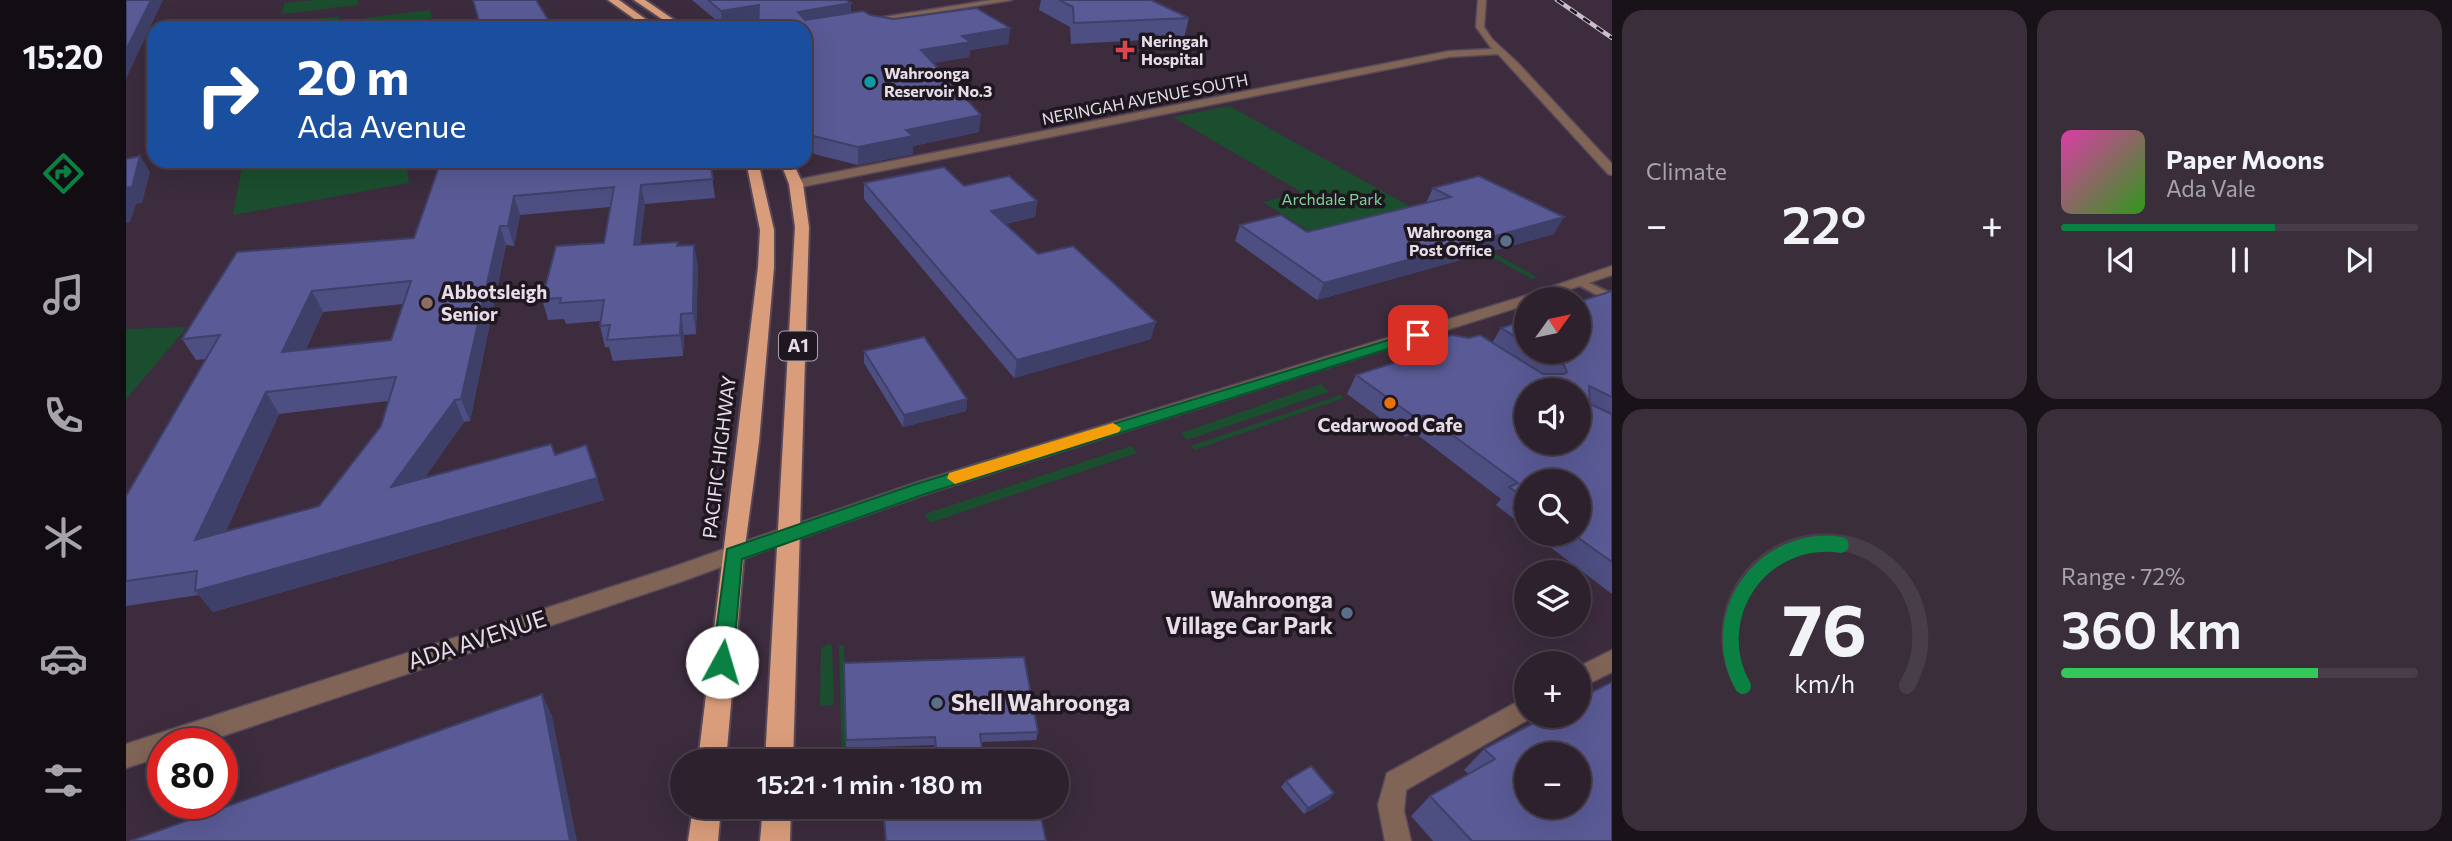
<!DOCTYPE html>
<meta charset="utf-8">
<style>
:root{--surface:#2d212e;--page:#392e3a;--text:#f1f3f6;--muted:#a7a3aa;--line:#483e4a;--accent:#0b8043}
body{margin:0;font-family:Commissioner,sans-serif;background:var(--page);color:var(--text);height:100vh;display:flex;flex-direction:column;font-size:26px;white-space:nowrap}
*{box-sizing:border-box;margin:0}
p{font-size:23px;color:var(--muted)}
.icon{flex:none;width:38px;height:38px;fill:none;stroke:currentColor;stroke-width:2;stroke-linecap:round;stroke-linejoin:round}
.map{position:relative;flex:1;overflow:hidden}
.sheet{display:flex;flex-direction:column;gap:10px;padding:10px;background:#191219;width:840px}
.sheet>*{flex:none}
.guide{position:absolute;left:21px;top:21px;width:665px;height:147px;border-radius:21px;box-shadow:0 7px 28px #0002,0 0 0 2px var(--line);background:#1a4fa0;color:#fff;overflow:hidden}
.needle{width:46px;rotate:57deg}
.buttons{position:absolute;left:1388px;top:287px;display:grid;gap:14px}
.buttons a{display:grid;place-items:center;width:77px;height:77px;border-radius:50%;background:var(--surface);box-shadow:0 7px 28px #0002,0 0 0 2px var(--line);font-size:35px}
.speed{position:absolute;left:21px;top:728px;display:flex;gap:14px;font-size:35px;font-weight:700;text-align:center}
.speed>*{display:grid;place-content:center;width:91px;height:91px;border-radius:50%;background:var(--surface);box-shadow:0 7px 28px #0002,0 0 0 2px var(--line);line-height:1}
.speed .limit{border:10px solid #d22;background:#fff;color:#111}
.pin{position:absolute;display:grid;place-items:center;width:60px;height:60px;color:#fff;margin:-30px;border-radius:14px;box-shadow:0 4px 10px #0006}
.me{position:absolute;width:77px;margin:-38px;rotate:6deg;stroke-linejoin:round;filter:drop-shadow(0 0 5px #0008)}
.turn{display:flex;align-items:center;gap:24px;height:147px;padding:0 35px;font-size:32px}
.turn .icon{width:91px;height:91px;stroke-width:2.5}
.turn b{display:block;font-size:49px;line-height:60px}
.big{font-size:52px;font-weight:600;line-height:1.1}
.sheet .tile{flex:1;display:flex;flex-direction:column;justify-content:center;gap:10px;min-width:0;padding:0 24px;border-radius:21px;background:var(--page)}
.sheet .dial{align-items:center;gap:0}
.dial svg{height:182px;overflow:visible;fill:none;stroke:var(--line);stroke-width:7;stroke-linecap:round;text-anchor:middle}
.dial text{fill:var(--text);stroke:none}
.song{display:flex;align-items:center;gap:21px}
.cover{width:84px;height:84px;border-radius:10px;background:linear-gradient(135deg,hsl(320 70% 55%),hsl(110 70% 35%))}
.played{height:7px;border-radius:4px;background:linear-gradient(90deg,var(--accent) 60%,var(--line) 60%)}
.keys{display:flex;justify-content:space-around;direction:ltr}
.heat{display:flex;justify-content:space-between;align-items:center;font-size:38px;direction:ltr}
.charge{height:10px;border-radius:5px;background:linear-gradient(90deg,#34c759 72%,var(--line) 0)}
.sheet .tiles{flex:1;display:grid;gap:10px;grid-template-columns:repeat(2,1fr)}
.trip{position:absolute;left:544px;top:749px;width:399px;height:70px;border-radius:35px;background:var(--surface);box-shadow:0 7px 28px #0002,0 0 0 2px var(--line);font-weight:600;line-height:70px;text-align:center}
main{display:flex;flex:1;min-height:0}
.tab-bar{display:flex;flex-direction:column;width:126px;justify-content:space-around;align-items:center;background:#120d12;color:var(--muted)}
.tab-bar .icon{width:49px;height:49px}
.tab-bar .current{color:var(--accent)}
.tab-bar b{font-size:32px;color:var(--text)}
.map>svg:first-child{display:block}
.green{fill:#1b4e2e}
.lines{fill:none;stroke-linecap:round;stroke-linejoin:round}
.service-casing{stroke:#574859;stroke-width:4}
.minor-casing{stroke:#574859;stroke-width:3}
.tertiary-casing{stroke:#574859;stroke-width:3}
.trunk-casing{stroke:#574859;stroke-width:4}
.service{fill:#806455;fill-rule:evenodd}
.minor{fill:#806455;fill-rule:evenodd}
.tertiary{fill:#806455;fill-rule:evenodd}
.trunk{fill:#da9d7b;fill-rule:evenodd}
.rail-casing{stroke:#cabfcc;stroke-width:4.5}
.rail{stroke:#1f1720;stroke-width:2.5;stroke-dasharray:8;stroke-linecap:butt}
.wall{fill:#4d4e81;fill-rule:evenodd}
.shaded-wall{fill:#3f4069}
.building{fill:#5a5b96;stroke:#3f4069;stroke-width:2;fill-rule:evenodd}
.route{fill:#0b8043;stroke:#07532c;stroke-width:2}
.slow{fill:#f59e0b}
.health-dot{fill:#e0444e;stroke:#1f1720;stroke-width:2.5}
.culture-dot{fill:#0f9aa8;stroke:#1f1720;stroke-width:2.5}
.service-dot{fill:#5c6f8a;stroke:#1f1720;stroke-width:2.5}
.education-dot{fill:#8d6e63;stroke:#1f1720;stroke-width:2.5}
.food-dot{fill:#e8710a;stroke:#1f1720;stroke-width:2.5}
.labels{text-anchor:middle;stroke-width:7;stroke-linejoin:round;paint-order:stroke}
.far-poi-label{font-size:16px;font-weight:bold;fill:#e7dde9;stroke:#1f1720;text-anchor:start}
.far-street-label{font-size:16px;fill:#e7dde9;stroke:#1f1720}
.far-park-label{font-size:16px;fill:#7dd698;stroke:#1f1720}
.shield{fill:#1f1720;stroke:#aba2ad;stroke-width:2}
.shield-label{font-size:18px;font-weight:bold;fill:#e7dde9}
.poi-label{font-size:19px;font-weight:bold;fill:#e7dde9;stroke:#1f1720;text-anchor:start}
.street-label{font-size:19px;fill:#e7dde9;stroke:#1f1720}
.near-poi-label{font-size:23px;font-weight:bold;fill:#e7dde9;stroke:#1f1720;text-anchor:end}
.near-street-label{font-size:23px;fill:#e7dde9;stroke:#1f1720}
</style>
<main>
<nav class="tab-bar">
<b>15:20</b>
<svg class="icon current" aria-label="directions" viewBox="0 0 24 24"><path d="M12 3l9 9-9 9-9-9zM9 14v-3h6M13 9l2 2-2 2"/></svg>
<svg class="icon" aria-label="music" viewBox="0 0 24 24"><path d="M9 18V5l10-2v13"/><circle cx="6" cy="18" r="3"/><circle cx="16" cy="16" r="3"/></svg>
<svg class="icon" aria-label="phone" viewBox="0 0 24 24"><path d="M5 4h4l2 5-3 2q2 4 5 5l2-3 5 2v4C11 20 4 13 5 4z"/></svg>
<svg class="icon" aria-label="climate" viewBox="0 0 24 24"><path d="M12 3v18M4 7l16 10M4 17L20 7"/></svg>
<svg class="icon" aria-label="car" viewBox="0 0 24 24"><path d="M5 17H2v-5l4-1 3-4h7l3 4 3 1v5h-3M9 17h6M6 11h13"/><circle cx="7" cy="17" r="2"/><circle cx="17" cy="17" r="2"/></svg>
<svg class="icon" aria-label="filters" viewBox="0 0 24 24"><path d="M4 7h16M4 17h16"/><circle cx="9" cy="7" r="2"/><circle cx="15" cy="17" r="2"/></svg>
</nav>
<div class="map">
<svg width="1486" height="841" viewBox="0 0 1486 841">
<rect width="100%" height="100%" fill="#3c2c3e"/>
<g class="green">
<polygon points="189,0 231,0 232,5 156,14 158,3"/>
<polygon points="304,10 306,18 239,27 239,18"/>
<polygon points="213,16 214,28 130,28 130,27"/>
<polygon points="1103,106 1411,277 1406,279 1281,210 1188,234 1137,202 1175,192 1047,117"/>
<polygon points="117,161 280,161 283,183 107,215"/>
<polygon points="61,327 0,399 0,329"/>
<polygon points="1195,384 1203,392 1061,440 1055,433"/>
<polygon points="1214,395 1218,398 1068,450 1065,446"/>
<polygon points="1005,446 1011,453 804,523 799,514"/>
<polygon points="702,644 706,645 708,705 694,706 695,648"/>
<polygon points="713,645 718,645 721,761 716,761"/>
</g>
<g class="lines">
<g class="service-casing">
<polygon id="service" points="1453,278 1486,294 1486,303 1449,283 1447,281"/>
</g>
<g class="minor-casing">
<g id="minor">
<polygon points="865,0 886,0 736,24 732,21"/>
<polygon points="1352,0 1360,0 1358,27 1366,39 1392,63 1486,164 1486,175 1482,174 1372,54 1323,57 670,188 664,184 670,180 1323,51 1366,49 1350,27"/>
<polygon points="1486,266 1486,275 1415,299 1400,299 1400,305 803,493 663,542 656,539 653,534 656,529 789,483 1395,297"/>
<polygon points="1486,650 1486,672 1452,689 1452,667"/>
<polygon points="1400,697 1400,716 1408,716 1280,790 1278,811 1285,841 1259,841 1252,805 1261,773"/>
</g>
</g>
<g class="tertiary-casing">
<polygon id="tertiary" points="663,526 670,529 673,534 670,539 557,581 73,744 37,744 37,756 0,768 0,744 544,568"/>
</g>
<g class="trunk-casing">
<g id="trunk">
<polygon points="482,0 493,0 532,28 521,28"/>
<polygon points="508,0 519,0 560,28 549,28"/>
<polygon points="620,161 632,161 648,230 648,267 633,442 618,554 600,761 572,761 632,267 634,230"/>
<polygon points="654,161 666,161 677,184 683,227 667,761 639,761 669,227 663,184"/>
<polygon points="567,807 595,807 592,841 562,841"/>
<polygon points="637,807 665,807 664,841 634,841"/>
</g>
</g>
<use href="#service" class="service"/>
<use href="#minor" class="minor"/>
<use href="#tertiary" class="tertiary"/>
<use href="#trunk" class="trunk"/>
<g class="rail-casing">
<polyline id="rail" points="1431,0 1486,38"/>
</g>
<use href="#rail" class="rail"/>
</g>
<g class="wall">
<polygon points="566,0 720,0 725,13 768,19 884,28 882,44 844,50 843,57 807,63 853,132 787,146 787,154 732,165 688,154 679,137 679,28 632,20 596,25"/>
<polygon points="915,0 1025,0 1063,18 1058,38 945,44 944,27 913,10"/>
<path d="M315 161H584L589 198 519 204 514 244 552 242V246L572 265 570 334 558 335 557 356 487 361 483 347H479L474 326V321L440 324 438 319 422 320 416 299 478 243 484 207 394 215 388 246 380 245 344 421 338 422 298 478 429 455 478 500 87 612 73 595 0 606V496L80 359 70 360 56 339 288 238ZM278 304 265 340 179 350 197 312ZM262 401 255 426 193 506 100 531 153 414Z"/>
<polygon points="738,183 838,186 911,201 909,217 879,224 912,254 1025,339 888,378 738,199"/>
<polygon points="1307,188 1428,234 1191,300 1109,241 1114,225 1181,232 1300,203"/>
<polygon points="1486,291 1486,594 1407,534 1452,534 1400,481 1400,528 1370,505 1375,499 1289,433 1280,437 1221,394 1230,375 1275,361 1282,348 1366,343 1375,328 1400,320 1400,352 1452,352"/>
<polygon points="738,351 841,399 840,411 777,427 738,363"/>
<polygon points="718,663 912,732 910,740 855,742 858,761 809,761 808,745 720,748"/>
<polygon points="1358,749 1486,841 1307,841 1285,816 1304,796 1343,774 1338,770"/>
<polygon points="1160,781 1204,799 1178,814 1155,787"/>
</g>
<g class="shaded-wall">
<polygon points="25,0 37,0 0,79 0,50"/>
<polygon points="725,3 725,18 673,26 672,12"/>
<polygon points="633,5 635,19 596,25 595,11"/>
<polygon points="884,28 882,44 844,50 843,57 794,65 795,50 836,36"/>
<polygon points="855,115 853,132 787,146 787,154 732,165 732,147 780,130"/>
<polygon points="14,156 24,172 16,203 10,204 4,222 0,223 0,189"/>
<polygon points="515,185 519,204 512,265 508,245"/>
<polygon points="388,196 394,215 388,246 382,226"/>
<polygon points="911,201 909,217 864,227 865,211"/>
<polygon points="1438,217 1428,234 1191,300 1198,283"/>
<polygon points="374,226 380,245 344,421 335,399"/>
<polygon points="568,245 572,265 570,334 567,313"/>
<polygon points="186,291 197,312 169,374 156,352"/>
<polygon points="555,314 558,335 557,356 554,335"/>
<polygon points="1030,322 1025,339 888,378 891,360"/>
<polygon points="140,392 153,414 86,562 69,540"/>
<polygon points="841,399 840,411 777,427 778,415"/>
<polygon points="329,400 338,422 277,509 265,487"/>
<polygon points="1299,415 1289,433 1280,437 1290,418"/>
<polygon points="471,478 478,500 87,612 69,591"/>
<polygon points="416,694 426,716 451,841 444,841"/>
<polygon points="1208,793 1204,799 1178,814 1182,808"/>
</g>
<g class="building">
<polygon points="0,0 25,0 0,50"/>
<polygon points="347,0 410,0 426,26 459,22 463,28 355,28"/>
<polygon points="582,0 720,0 725,3 672,12 679,20 737,11 744,15 768,19 850,8 884,28 836,36 845,42 795,50 855,115 780,130 787,136 732,147 687,136 679,122 679,28 632,28 633,5 595,11"/>
<polygon points="933,0 1025,0 1063,18 948,23 947,7"/>
<polygon points="14,156 6,187 0,188 0,189 0,159"/>
<path d="M315 161H584L587 179 515 185 508 245 552 242 551 246 568 245 567 313 555 314 554 335 481 340 484 325 474 326 478 300 434 303 435 298 416 299 430 246 478 243 488 187 388 196 382 226H374L335 399 329 400 265 487 425 444 429 455 460 445 471 478 69 591 71 571 0 581V496L94 335 56 339 111 252 288 238ZM285 281 265 340 156 352 186 291ZM270 377 255 426 193 506 69 540 140 392Z"/>
<polygon points="818,167 838,186 883,176 911,201 865,211 912,254 947,246 1030,322 891,360 738,183"/>
<polygon points="1353,176 1438,217 1198,283 1114,225 1155,215 1181,232 1325,197 1307,188"/>
<path d="M1486 291V397L1463 386 1464 404 1486 414V562L1447 534H1452V481H1400V499L1383 487 1392 483 1299 415 1290 418 1230 375 1293 355 1282 348 1326 335 1343 338 1354 335 1417 374H1438L1441 372 1438 365 1415 352H1452V302ZM1400 390H1452V443H1400Z"/>
<polygon points="1400,320 1400,343 1375,328"/>
<polygon points="798,337 841,399 778,415 738,351"/>
<polygon points="898,657 912,732 854,734 858,761 811,761 809,737 720,740 718,663"/>
<path d="M1486 682V841H1346L1304 796 1369 759 1358 749 1421 716H1452V699ZM1400 754H1452V807H1400Z"/>
<polygon points="416,694 444,841 4,841"/>
<polygon points="1185,766 1208,793 1182,808 1160,781"/>
<polygon points="757,807 913,807 920,841 760,841"/>
</g>
<polygon class="route" points="1292,331 1297,332 1297,338 802,493 616,559 607,662 604,669 596,671 589,669 586,662 601,549 790,484"/>
<polygon class="slow" points="987,423 995,428 993,432 829,484 821,478 823,473"/>
<path class="health-dot" d="M995.5 39.5h7v7h7v7h-7v7h-7v-7h-7v-7h7z"/>
<circle class="culture-dot" cx="744" cy="82" r="7"/>
<g class="service-dot">
<circle cx="1380" cy="241" r="7"/>
<circle cx="1221" cy="613" r="7"/>
<circle cx="811" cy="703" r="7"/>
</g>
<circle class="education-dot" cx="301" cy="303" r="7"/>
<circle class="food-dot" cx="1264" cy="403" r="7"/>
<g class="labels">
<g class="far-poi-label">
<text x="1015" y="47">Neringah<tspan x="1015" dy="18">Hospital</tspan></text>
<text x="758" y="79">Wahroonga<tspan x="758" dy="18">Reservoir No.3</tspan></text>
<text x="1366" y="238" text-anchor="end">Wahroonga<tspan x="1366" dy="18">Post Office</tspan></text>
</g>
<g class="far-street-label">
<text transform="translate(1019 99) rotate(-11)" y="6">NERINGAH AVENUE SOUTH</text>
</g>
<g class="far-park-label">
<text x="1206" y="205">Archdale Park</text>
</g>
<rect class="shield" x="653" y="331.5" width="38" height="29" rx="5"/>
<g class="shield-label">
<text x="672" y="352">A1</text>
</g>
<g class="poi-label">
<text x="315" y="299">Abbotsleigh<tspan x="315" dy="22">Senior</tspan></text>
<text x="1264" y="432" text-anchor="middle">Cedarwood Cafe</text>
</g>
<g class="street-label">
<text transform="translate(593 457) rotate(-83)" y="7">PACIFIC HIGHWAY</text>
</g>
<g class="near-poi-label">
<text x="1207" y="608">Wahroonga<tspan x="1207" dy="26">Village Car Park</tspan></text>
<text x="825" y="711" text-anchor="start">Shell Wahroonga</text>
</g>
<g class="near-street-label">
<text transform="translate(351 640) rotate(-18)" y="8">ADA AVENUE</text>
</g>
</g>
</svg>
<div class="buttons">
<a><svg class="needle" viewBox="-14 -14 28 28"><path d="M0-13l5 13h-10z" fill="#e53935"/><path d="M0 13l5-13h-10z" fill="#a7a3aa"/></svg></a>
<a><svg class="icon" aria-label="sound" viewBox="0 0 24 24"><path d="M4 9h4l5-4v14l-5-4H4zM17 9q2 3 0 6"/></svg></a>
<a><svg class="icon" aria-label="search" viewBox="0 0 24 24"><circle cx="10" cy="10" r="6"/><path d="M15 15l6 6"/></svg></a>
<a><svg class="icon" aria-label="layers" viewBox="0 0 24 24"><path d="M12 4l9 5-9 5-9-5zM3 14l9 5 9-5"/></svg></a>
<a>+</a>
<a>−</a>
</div>
<div class="speed"><div class="limit">80</div></div>
<div class="pin" style="left:1292px;top:335px;background:#d93025"><svg class="icon" aria-label="arrive" viewBox="0 0 24 24"><path d="M6 21V4h12l-3 4 3 4H6"/></svg></div>
<svg class="me" style="left:596px;top:662px" viewBox="-20 -20 40 40"><circle r="19" fill="#fff"/><path d="M0-13L10 11 0 6-10 11z" fill="#0b8043"/></svg>
<div class="trip">15:21 · 1 min · 180 m</div>
<div class="guide">
<div class="turn"><svg class="icon" aria-label="right" viewBox="0 0 24 24"><path d="M7 20v-9h11M14 6l5 5-5 5"/></svg><div><b>20 m</b>Ada Avenue</div></div>
</div>
</div>
<section class="sheet">
<div class="tiles">
<div class="tile"><p>Climate</p>
<div class="heat"><a>−</a><b class="big">22°</b><a>+</a></div>
</div>
<div class="tile">
<div class="song"><i class="cover"></i><div><b>Paper Moons</b><p>Ada Vale</p></div></div>
<div class="played"></div>
<div class="keys"><svg class="icon" aria-label="previous" viewBox="0 0 24 24"><path d="M18 5L8 12l10 7zM5 5v14"/></svg><svg class="icon" aria-label="pause" viewBox="0 0 24 24"><path d="M8 5v14M16 5v14"/></svg><svg class="icon" aria-label="next" viewBox="0 0 24 24"><path d="M6 5l10 7-10 7zM19 5v14"/></svg></div>
</div>
<div class="tile dial"><svg viewBox="0 0 100 80">
<path d="M14 69A42 42 0 1 1 86 69"/>
<path d="M14 69A42 42 0 0 1 57 7" stroke="#0b8043"/>
<text x="50" y="56" font-size="32" font-weight="700">76</text>
<text x="50" y="72" font-size="11">km/h</text>
</svg></div>
<div class="tile"><p>Range · 72%</p><b class="big">360 km</b><div class="charge"></div></div>
</div>
</section>
</main>
